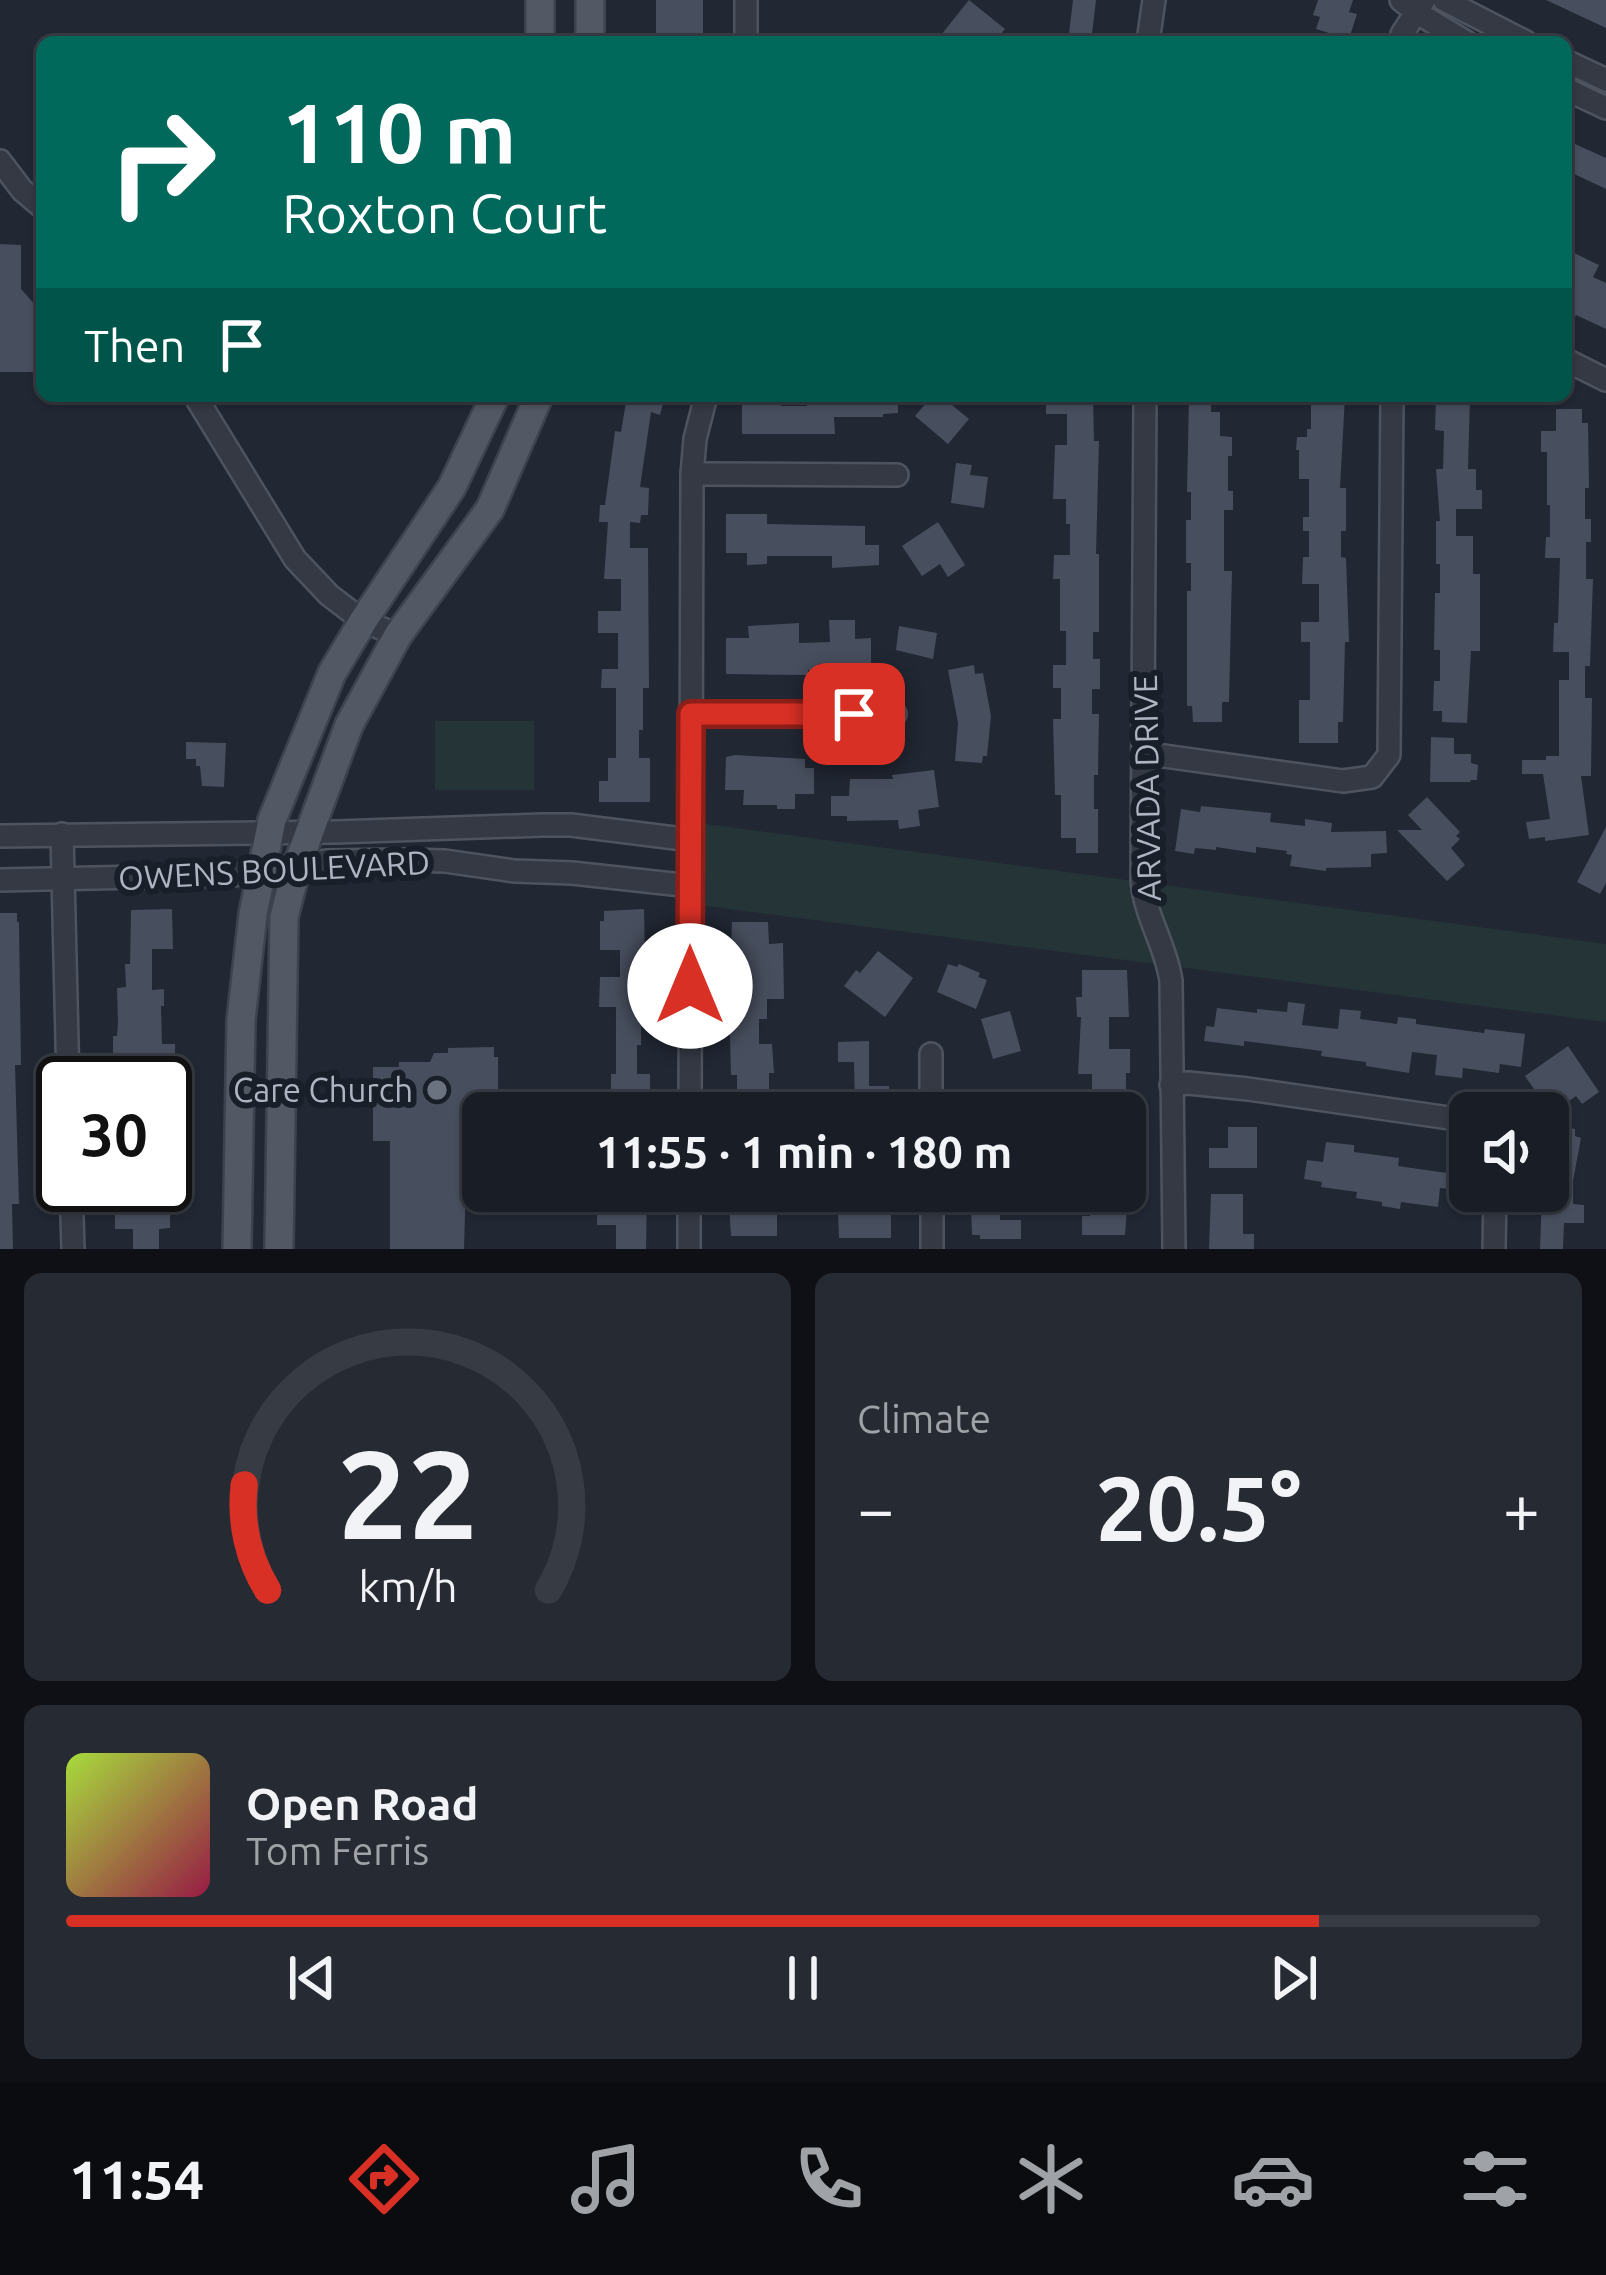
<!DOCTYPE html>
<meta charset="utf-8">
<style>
:root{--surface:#191d26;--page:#262a32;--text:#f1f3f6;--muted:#9fa2a7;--line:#373b43;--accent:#d93025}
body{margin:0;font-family:Ubuntu,sans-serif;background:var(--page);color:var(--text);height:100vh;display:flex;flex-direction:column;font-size:45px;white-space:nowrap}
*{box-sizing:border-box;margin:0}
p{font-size:39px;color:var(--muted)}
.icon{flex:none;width:66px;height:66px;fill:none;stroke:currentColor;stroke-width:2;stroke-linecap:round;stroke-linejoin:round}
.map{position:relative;height:1249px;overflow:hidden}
.side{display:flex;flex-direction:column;gap:24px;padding:24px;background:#0e1015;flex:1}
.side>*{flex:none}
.top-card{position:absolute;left:36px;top:36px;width:1536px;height:366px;border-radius:18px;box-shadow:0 3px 9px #0004,0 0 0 3px var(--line);background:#00695c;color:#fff;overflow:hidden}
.tools{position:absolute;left:1449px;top:1092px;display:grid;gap:24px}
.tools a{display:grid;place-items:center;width:120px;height:120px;border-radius:18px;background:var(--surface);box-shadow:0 3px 9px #0004,0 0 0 3px var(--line);font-size:60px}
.speed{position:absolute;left:36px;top:1056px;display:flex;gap:24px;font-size:60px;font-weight:700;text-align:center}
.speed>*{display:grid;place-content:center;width:156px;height:156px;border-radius:50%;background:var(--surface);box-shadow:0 3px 9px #0004,0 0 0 3px var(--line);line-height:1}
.speed .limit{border:6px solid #111;border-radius:18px;background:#fff;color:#111}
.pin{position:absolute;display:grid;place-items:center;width:102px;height:102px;color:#fff;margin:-51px;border-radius:24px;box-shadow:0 6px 18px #0006}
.me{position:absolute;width:132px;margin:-66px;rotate:0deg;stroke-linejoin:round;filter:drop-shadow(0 0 9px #0008)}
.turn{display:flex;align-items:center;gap:42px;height:252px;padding:0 48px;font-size:54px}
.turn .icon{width:156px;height:156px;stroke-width:2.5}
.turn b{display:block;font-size:84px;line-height:102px}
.then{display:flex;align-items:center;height:114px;padding:0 48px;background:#0003;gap:24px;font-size:45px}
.big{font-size:90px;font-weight:600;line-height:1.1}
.side .card{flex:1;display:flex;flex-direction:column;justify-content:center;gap:18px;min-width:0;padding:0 42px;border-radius:18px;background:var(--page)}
.side .dial{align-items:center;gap:0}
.dial svg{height:312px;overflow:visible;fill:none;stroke:var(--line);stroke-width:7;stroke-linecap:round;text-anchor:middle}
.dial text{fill:var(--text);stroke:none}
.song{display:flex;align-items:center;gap:36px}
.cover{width:144px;height:144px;border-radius:18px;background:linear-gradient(135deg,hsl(80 70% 55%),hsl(340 70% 35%))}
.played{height:12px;border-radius:6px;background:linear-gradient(90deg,var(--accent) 85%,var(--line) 85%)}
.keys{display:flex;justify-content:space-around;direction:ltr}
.heat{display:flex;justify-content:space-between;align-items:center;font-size:66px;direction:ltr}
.side .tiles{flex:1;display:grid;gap:24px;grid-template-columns:1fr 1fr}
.card:last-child{grid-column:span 2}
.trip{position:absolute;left:462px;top:1092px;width:684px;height:120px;border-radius:18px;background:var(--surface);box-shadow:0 3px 9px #0004,0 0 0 3px var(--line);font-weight:600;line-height:120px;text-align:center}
.menu{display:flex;height:192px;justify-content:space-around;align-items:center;background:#0a0c0f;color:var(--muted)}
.menu .icon{width:84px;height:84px}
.menu .selected{color:var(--accent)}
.menu b{font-size:54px;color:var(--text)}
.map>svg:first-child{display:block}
.green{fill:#253537}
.building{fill:#474e5d}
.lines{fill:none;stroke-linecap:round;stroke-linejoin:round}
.minor-casing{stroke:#4e545f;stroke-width:26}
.major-casing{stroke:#3d434e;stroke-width:32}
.minor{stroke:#343944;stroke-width:21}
.major{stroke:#525864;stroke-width:27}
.route-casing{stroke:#8d1f18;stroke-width:30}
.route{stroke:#d93025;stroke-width:21}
.worship-dot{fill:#6b7280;stroke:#191f28;stroke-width:4.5}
.labels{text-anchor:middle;stroke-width:12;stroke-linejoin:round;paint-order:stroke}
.street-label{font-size:33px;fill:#aeb4c1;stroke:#191f28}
.poi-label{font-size:33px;fill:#aeb4c1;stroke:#191f28;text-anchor:end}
</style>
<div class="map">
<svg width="1606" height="1249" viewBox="0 0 1606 1249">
<rect width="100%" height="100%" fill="#212733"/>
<g class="green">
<rect x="435" y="721" width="99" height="69"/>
<polygon points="699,823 1606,944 1606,1022 698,905"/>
</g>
<g class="building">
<polygon points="656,0 703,0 703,42 673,42 673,35 656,35"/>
<polygon points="969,0 1005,29 994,42 950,42 941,35"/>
<polygon points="1073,0 1096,0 1091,42 1068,42"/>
<polygon points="1318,0 1353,0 1349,12 1357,14 1349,39 1316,29 1320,17 1313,15"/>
<polygon points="1546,0 1606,0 1606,28"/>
<polygon points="1566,140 1606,158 1606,189 1566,170"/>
<polygon points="0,244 21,245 21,289 37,307 42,307 42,372 0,372"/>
<polygon points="1572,252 1599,265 1593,277 1606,283 1606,329 1576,315 1566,336 1566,264"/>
<polygon points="627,396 665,396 660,415 651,412 640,487 649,488 648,515 641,515 640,523 630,522 630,548 648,548 649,688 643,688 643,730 639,730 639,758 650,758 650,802 599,802 599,781 608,781 608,758 616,758 616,688 601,688 602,669 618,669 618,633 598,633 598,611 621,611 621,579 604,579 608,522 599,522 600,505 605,505 615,431 621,432"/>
<polygon points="762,396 781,396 781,406 807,406 807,396 898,396 898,413 883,414 883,417 834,417 835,434 742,434 742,400 762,400"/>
<polygon points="932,396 960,396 952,405 969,419 948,444 915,416"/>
<polygon points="1046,396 1093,396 1094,441 1099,441 1096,554 1099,554 1099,632 1093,632 1093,659 1100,659 1100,689 1092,689 1092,714 1099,714 1098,775 1094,775 1094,809 1098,809 1098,853 1076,853 1076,838 1061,838 1061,795 1055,795 1053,719 1061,719 1061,688 1053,688 1053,665 1066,665 1066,631 1060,631 1060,579 1053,579 1054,555 1070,555 1070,524 1066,524 1066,499 1053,499 1055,445 1067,445 1067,414 1046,414"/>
<polygon points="1189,396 1211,396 1211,412 1220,412 1220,436 1232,437 1232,456 1228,456 1228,491 1233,491 1233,510 1224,510 1224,571 1232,571 1229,702 1222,702 1222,722 1193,722 1192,706 1187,706 1187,591 1191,591 1191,563 1186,563 1186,520 1191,520 1191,492 1187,492"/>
<polygon points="1311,396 1345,396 1340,488 1346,488 1346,531 1341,531 1341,557 1346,558 1349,642 1345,642 1343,722 1338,722 1338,743 1299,743 1299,700 1310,700 1310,642 1301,642 1301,622 1319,622 1319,584 1302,584 1303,557 1309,557 1309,531 1303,531 1303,517 1309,517 1309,479 1299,479 1299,450 1296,450 1297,437 1307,437 1307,429 1311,429"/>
<polygon points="1436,396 1470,396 1468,469 1476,469 1476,490 1482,490 1482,509 1456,509 1456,536 1473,536 1473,574 1480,574 1480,651 1471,651 1467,723 1442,722 1442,711 1433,711 1434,681 1440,681 1440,650 1434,650 1435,593 1440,593 1440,564 1436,564 1436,521 1440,521 1436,469 1443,469 1444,431 1435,430"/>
<polygon points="1556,409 1582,409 1582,423 1588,423 1589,488 1585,488 1585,519 1591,519 1591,542 1586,542 1586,579 1593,579 1590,666 1585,666 1585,698 1592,698 1591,776 1581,776 1589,835 1545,841 1545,837 1529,839 1526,822 1550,819 1543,774 1522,774 1522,760 1546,760 1546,756 1559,756 1559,680 1569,680 1569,652 1553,652 1554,623 1558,623 1560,558 1545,558 1546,537 1550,537 1550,505 1547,505 1547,452 1541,452 1541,431 1556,431"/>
<polygon points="956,463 972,465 970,475 988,477 984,508 951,503"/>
<polygon points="726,514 767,514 767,524 865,526 865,545 879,545 879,565 832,568 832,556 767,556 767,564 747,565 747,553 726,553"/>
<polygon points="938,522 965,565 948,577 940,564 922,576 902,546"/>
<polygon points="829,620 855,620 855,639 871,638 871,663 818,664 818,670 808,670 808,675 726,674 726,638 749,638 748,626 799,623 799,643 830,642"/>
<polygon points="899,626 937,633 933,659 896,650"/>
<polygon points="974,665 975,674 983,673 991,716 987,756 983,756 982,763 955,761 958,723 948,670"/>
<polygon points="1431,737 1454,738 1454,754 1471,754 1471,763 1478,765 1477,780 1471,780 1470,782 1430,782"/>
<polygon points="186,742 226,743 224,787 202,786 200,766 196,766 196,759 186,759"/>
<polygon points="735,755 805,759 805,768 814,768 814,794 795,794 795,809 777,809 777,805 743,805 744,790 725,790 726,757"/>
<polygon points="934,770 939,807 918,810 920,826 899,829 898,820 847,821 847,816 831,816 831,796 849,796 850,779 893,779 892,775"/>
<polygon points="1427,797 1460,832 1456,836 1460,839 1451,848 1465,865 1447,881 1397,830 1422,830 1408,815"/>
<polygon points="1201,806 1271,813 1270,822 1305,826 1305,819 1332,823 1331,832 1386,831 1387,853 1371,854 1371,867 1326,868 1326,871 1290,866 1292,855 1286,854 1287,851 1256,847 1256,853 1216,847 1216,850 1195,848 1194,854 1175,851 1181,809 1200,812"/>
<polygon points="1606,827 1606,883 1600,894 1577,882"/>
<polygon points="172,909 173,949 152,949 152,990 164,989 164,1006 161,1006 162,1044 175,1044 175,1062 162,1063 163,1083 126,1083 125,1063 113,1063 113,1036 117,1036 118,1023 117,988 126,987 125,964 130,964 131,910"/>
<polygon points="644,909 646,1007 641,1007 641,1045 637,1045 637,1074 650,1074 650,1113 595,1113 595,1096 611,1096 611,1074 616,1074 616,1007 599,1007 600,977 620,977 620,950 600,950 600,921 604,921 604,911"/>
<polygon points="0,913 17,913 17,922 19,922 21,1065 15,1065 19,1204 12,1204 13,1249 0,1249"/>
<polygon points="732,922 768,922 769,944 783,943 784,999 767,999 767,1019 759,1019 759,1044 772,1044 774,1073 769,1073 769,1113 737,1113 737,1075 731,1075 729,1000"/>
<polygon points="878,951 913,978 885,1017 844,986 856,970 860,973"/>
<polygon points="948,964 957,967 959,964 980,973 978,977 987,980 976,1009 937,992"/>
<polygon points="1082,970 1127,970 1129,1017 1109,1017 1109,1049 1130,1049 1130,1073 1126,1073 1126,1113 1092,1113 1092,1074 1078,1074 1081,1017 1077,1017 1076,997 1082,997"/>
<polygon points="1288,1002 1305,1004 1302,1025 1338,1029 1340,1009 1361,1011 1360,1019 1397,1024 1398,1017 1416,1019 1416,1024 1484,1033 1485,1029 1525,1034 1521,1067 1500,1064 1499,1073 1463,1068 1462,1078 1435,1075 1437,1055 1412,1052 1409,1073 1366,1066 1366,1062 1321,1056 1322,1051 1244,1041 1244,1046 1204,1041 1206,1026 1214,1027 1217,1008 1257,1013 1257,1009 1287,1012"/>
<polygon points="1010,1011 1021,1051 993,1059 981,1019"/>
<polygon points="869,1041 869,1086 889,1086 890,1113 855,1113 854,1062 838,1062 838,1042"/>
<polygon points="1568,1046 1599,1092 1582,1104 1576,1096 1551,1114 1525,1076"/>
<polygon points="494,1047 494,1057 498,1057 498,1095 489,1095 489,1113 483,1113 483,1180 466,1180 464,1249 390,1249 390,1141 373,1141 373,1067 399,1067 399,1062 430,1062 434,1053 448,1053 448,1048"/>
<polygon points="1552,1124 1575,1129 1575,1136 1581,1138 1573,1181 1573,1204 1584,1205 1584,1223 1564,1223 1563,1249 1540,1249 1542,1191 1548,1191 1548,1145"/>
<polygon points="1228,1127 1257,1127 1257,1168 1209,1168 1209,1148 1228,1148"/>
<polygon points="1326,1142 1354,1145 1354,1152 1399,1158 1398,1166 1454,1174 1452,1189 1440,1188 1438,1207 1401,1202 1400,1209 1382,1206 1382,1202 1356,1198 1357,1192 1321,1187 1322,1182 1304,1179 1307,1160 1323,1162"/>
<polygon points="115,1186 154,1186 154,1210 170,1210 170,1228 159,1229 159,1249 133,1249 133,1229 115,1229"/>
<polygon points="613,1191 647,1191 646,1249 616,1249 616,1225 597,1225 597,1205 613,1205"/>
<polygon points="869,1193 869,1214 891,1213 891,1238 839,1238 838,1213 843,1213 843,1194"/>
<polygon points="1097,1194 1128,1194 1125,1235 1082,1235 1082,1216 1090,1216 1090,1197 1097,1197"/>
<polygon points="1211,1194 1243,1194 1243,1234 1254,1234 1254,1249 1209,1249"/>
<polygon points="734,1195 759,1195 759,1202 767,1202 767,1215 777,1215 777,1236 731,1236 729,1202 734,1202"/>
<polygon points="981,1199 1000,1199 1000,1220 1021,1220 1021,1239 980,1239 980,1235 972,1235 971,1207 981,1207"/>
</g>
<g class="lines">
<g class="minor-casing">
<g id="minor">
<polyline points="746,0 746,42"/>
<polyline points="1401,0 1416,12 1466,42"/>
<polyline points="1444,0 1526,42"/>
<polyline points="1148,42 1154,0"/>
<polyline points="1400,42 1402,34 1424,0"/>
<polyline points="1566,61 1606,80"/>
<polyline points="1566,89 1606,108"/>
<polyline points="0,161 22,190 42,207"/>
<polyline points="1566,360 1606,380"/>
<polyline points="195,396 295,559 329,595 363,621 398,635"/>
<path d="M1145 396 1142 879C1144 915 1166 945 1171 981L1174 1249"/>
<polyline points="692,474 897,475"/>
<polyline points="691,714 895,714"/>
<polyline points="1143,753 1343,781 1372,777 1389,755 1392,396"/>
<polyline points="62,834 68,1083"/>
<polyline points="0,836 336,832 542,825 571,825 691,840"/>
<polyline points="0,880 234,875 326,861 407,860 445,861 514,871 572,873 691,886"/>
<polyline points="931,1054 931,1113"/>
<polyline points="1171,1085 1188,1083 1248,1089 1470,1121"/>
<polyline points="690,1113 692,474 695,439 706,396"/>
<polyline points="71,1185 73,1249"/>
<polyline points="932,1191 932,1249"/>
<polyline points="689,1249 689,1191"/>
<polyline points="1494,1249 1495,1191"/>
</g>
</g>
<g class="major-casing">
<g id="major">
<polyline points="540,42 540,0"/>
<polyline points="590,42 590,0"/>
<polyline points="237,1249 241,1020 253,914 272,820 332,673 363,621 452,487 495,396"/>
<polyline points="279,1249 284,917 297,866 349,725 398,635 490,509 539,396"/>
</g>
</g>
<use href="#minor" class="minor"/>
<use href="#major" class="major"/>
</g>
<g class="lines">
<g class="route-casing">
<polyline id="route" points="690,986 691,714 854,714"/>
</g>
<use href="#route" class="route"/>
</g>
<circle class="worship-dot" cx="437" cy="1090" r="12"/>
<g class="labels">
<g class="street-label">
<text transform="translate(1147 788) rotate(-91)" y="12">ARVADA DRIVE</text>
<text transform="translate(274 870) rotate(-3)" y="12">OWENS BOULEVARD</text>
</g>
<g class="poi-label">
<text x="413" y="1102">Care Church</text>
</g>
</g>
</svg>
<div class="tools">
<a><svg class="icon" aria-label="sound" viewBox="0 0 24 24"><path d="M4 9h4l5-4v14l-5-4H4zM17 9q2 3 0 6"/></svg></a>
</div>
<div class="speed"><div class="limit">30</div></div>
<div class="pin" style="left:854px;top:714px;background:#d93025"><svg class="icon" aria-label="arrive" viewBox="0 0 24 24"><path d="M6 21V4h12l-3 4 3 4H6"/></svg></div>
<svg class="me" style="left:690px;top:986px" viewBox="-20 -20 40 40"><circle r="19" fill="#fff"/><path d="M0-13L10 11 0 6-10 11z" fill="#d93025"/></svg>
<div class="trip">11:55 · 1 min · 180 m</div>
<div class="top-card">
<div class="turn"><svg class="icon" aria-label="right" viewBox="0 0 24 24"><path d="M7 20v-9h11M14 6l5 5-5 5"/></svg><div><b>110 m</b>Roxton Court</div></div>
<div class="then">Then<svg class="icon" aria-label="arrive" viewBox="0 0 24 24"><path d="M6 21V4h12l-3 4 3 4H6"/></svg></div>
</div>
</div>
<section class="side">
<div class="tiles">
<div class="card dial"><svg viewBox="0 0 100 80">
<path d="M14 69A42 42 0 1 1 86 69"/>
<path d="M14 69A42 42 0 0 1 8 42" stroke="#d93025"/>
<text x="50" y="56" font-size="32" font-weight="700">22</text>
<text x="50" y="72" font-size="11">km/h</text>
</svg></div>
<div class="card"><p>Climate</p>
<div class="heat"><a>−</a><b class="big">20.5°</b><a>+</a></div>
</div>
<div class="card">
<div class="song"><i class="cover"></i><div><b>Open Road</b><p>Tom Ferris</p></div></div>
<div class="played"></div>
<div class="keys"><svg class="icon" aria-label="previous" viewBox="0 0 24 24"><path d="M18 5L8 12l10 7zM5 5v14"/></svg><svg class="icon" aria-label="pause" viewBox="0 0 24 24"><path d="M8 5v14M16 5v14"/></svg><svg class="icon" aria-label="next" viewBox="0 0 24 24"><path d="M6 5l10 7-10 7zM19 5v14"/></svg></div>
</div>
</div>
</section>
<nav class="menu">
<b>11:54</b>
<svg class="icon selected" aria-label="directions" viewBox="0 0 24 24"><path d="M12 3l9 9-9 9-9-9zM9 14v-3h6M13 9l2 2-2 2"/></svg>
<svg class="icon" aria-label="music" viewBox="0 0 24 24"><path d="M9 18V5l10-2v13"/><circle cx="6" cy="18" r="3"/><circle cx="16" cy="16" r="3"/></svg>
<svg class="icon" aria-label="phone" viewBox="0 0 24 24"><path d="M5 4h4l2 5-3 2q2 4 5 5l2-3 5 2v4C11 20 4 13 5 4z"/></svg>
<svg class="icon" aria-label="climate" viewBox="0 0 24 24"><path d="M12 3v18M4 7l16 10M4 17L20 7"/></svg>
<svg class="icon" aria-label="car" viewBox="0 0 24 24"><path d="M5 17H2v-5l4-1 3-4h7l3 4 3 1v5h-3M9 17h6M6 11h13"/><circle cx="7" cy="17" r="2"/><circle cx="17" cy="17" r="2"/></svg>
<svg class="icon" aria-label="filters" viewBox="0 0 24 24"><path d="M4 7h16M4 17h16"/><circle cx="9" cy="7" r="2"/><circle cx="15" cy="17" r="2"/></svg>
</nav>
